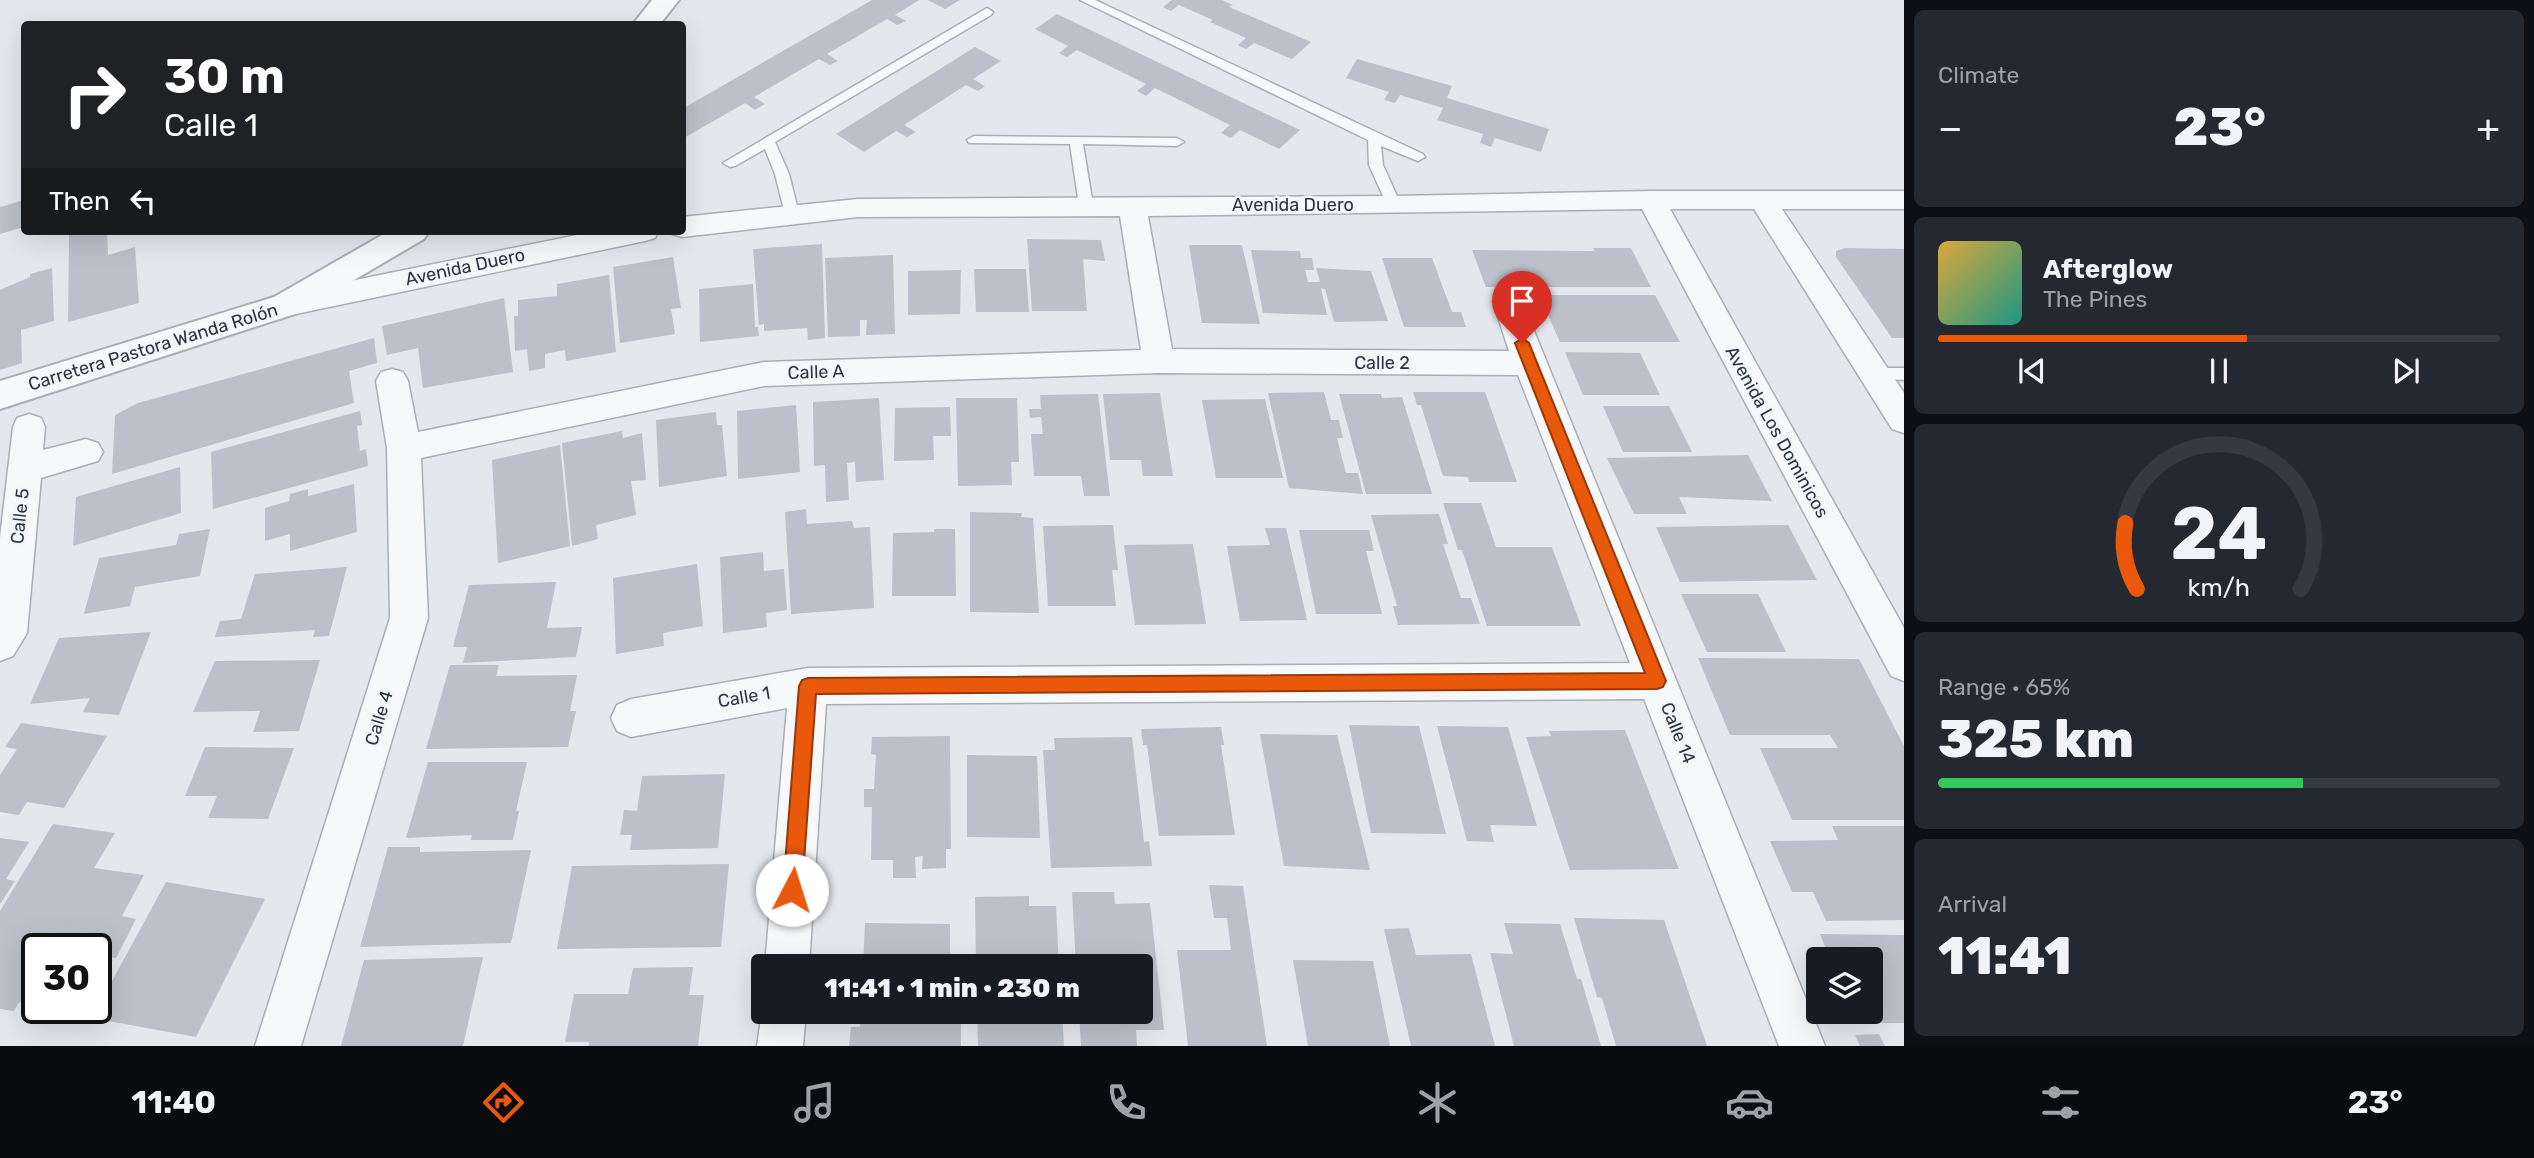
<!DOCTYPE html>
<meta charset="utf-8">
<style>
:root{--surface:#171b24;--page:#242831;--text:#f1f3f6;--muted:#9ea1a6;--line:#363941;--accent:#ea580c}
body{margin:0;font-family:Rubik,sans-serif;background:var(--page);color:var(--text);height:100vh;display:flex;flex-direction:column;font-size:26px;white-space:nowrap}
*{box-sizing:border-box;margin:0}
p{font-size:23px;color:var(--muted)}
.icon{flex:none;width:38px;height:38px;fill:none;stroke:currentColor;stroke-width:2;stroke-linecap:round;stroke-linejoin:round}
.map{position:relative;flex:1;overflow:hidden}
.sheet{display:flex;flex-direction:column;gap:10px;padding:10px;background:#0d0f14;width:630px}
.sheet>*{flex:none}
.banner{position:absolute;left:21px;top:21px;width:665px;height:214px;border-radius:7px;box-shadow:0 7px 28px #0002;background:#202124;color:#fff;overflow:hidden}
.fabs{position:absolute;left:1806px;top:947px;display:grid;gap:14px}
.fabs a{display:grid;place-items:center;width:77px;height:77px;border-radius:7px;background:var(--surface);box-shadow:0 7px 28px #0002;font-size:35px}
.speed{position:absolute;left:21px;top:933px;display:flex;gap:14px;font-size:35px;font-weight:700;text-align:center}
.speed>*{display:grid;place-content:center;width:91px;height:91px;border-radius:50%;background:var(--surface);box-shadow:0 7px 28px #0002;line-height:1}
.speed .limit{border:4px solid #111;border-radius:10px;background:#fff;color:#111}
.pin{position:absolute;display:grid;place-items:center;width:60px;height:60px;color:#fff;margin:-72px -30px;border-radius:50% 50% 50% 0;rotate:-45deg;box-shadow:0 0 7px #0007}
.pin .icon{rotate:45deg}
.me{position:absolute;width:77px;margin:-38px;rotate:5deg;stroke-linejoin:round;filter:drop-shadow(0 0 5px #0008)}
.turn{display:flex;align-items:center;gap:24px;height:147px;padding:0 28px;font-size:32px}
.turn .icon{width:91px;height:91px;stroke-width:2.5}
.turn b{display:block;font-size:49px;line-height:60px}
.then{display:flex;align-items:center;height:66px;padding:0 28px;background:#0003;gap:14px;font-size:26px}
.big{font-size:52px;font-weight:800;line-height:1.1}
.sheet .card{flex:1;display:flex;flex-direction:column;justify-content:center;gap:10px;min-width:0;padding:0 24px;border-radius:10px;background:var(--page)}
.sheet .dial{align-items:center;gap:0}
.dial svg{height:182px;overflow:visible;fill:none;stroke:var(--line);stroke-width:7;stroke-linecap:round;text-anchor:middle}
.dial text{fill:var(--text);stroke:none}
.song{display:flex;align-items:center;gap:21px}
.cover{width:84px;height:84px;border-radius:10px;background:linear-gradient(135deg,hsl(40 70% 55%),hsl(170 70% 35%))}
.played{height:7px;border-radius:4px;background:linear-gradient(90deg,var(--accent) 55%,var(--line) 55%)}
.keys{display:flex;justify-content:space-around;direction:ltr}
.heat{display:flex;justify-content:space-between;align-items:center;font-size:38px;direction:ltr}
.charge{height:10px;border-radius:5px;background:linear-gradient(90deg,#34c759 65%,var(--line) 0)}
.trip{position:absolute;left:751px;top:954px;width:402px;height:70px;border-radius:7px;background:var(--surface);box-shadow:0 7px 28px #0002;font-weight:800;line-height:70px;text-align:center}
.tab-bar{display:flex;height:112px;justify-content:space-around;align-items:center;background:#090b0e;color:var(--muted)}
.tab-bar .icon{width:49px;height:49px}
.tab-bar .current{color:var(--accent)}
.tab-bar b{font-size:32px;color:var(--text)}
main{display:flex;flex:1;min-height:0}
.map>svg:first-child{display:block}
.building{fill:#bbc0ca}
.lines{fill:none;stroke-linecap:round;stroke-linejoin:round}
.service-casing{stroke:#a9aeb7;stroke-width:3}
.minor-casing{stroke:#a9aeb7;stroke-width:3}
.tertiary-casing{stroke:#a9aeb7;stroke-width:4}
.service{fill:#f7f8fa;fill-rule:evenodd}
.minor{fill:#f7f8fa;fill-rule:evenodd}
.tertiary{fill:#f7f8fa;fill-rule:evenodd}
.route{fill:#ea580c;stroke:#983908;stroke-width:2}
.labels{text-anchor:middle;stroke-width:5;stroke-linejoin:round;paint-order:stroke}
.street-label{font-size:18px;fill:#2b3445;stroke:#f4f6f9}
</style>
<main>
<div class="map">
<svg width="1904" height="1046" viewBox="0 0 1904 1046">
<rect width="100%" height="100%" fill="#e4e7ec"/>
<g class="building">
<polygon points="872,0 919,0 895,15 906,21 897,25 887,19 827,54 838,61 830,65 819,59 754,97 765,104 755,110 745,103 682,139 682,109"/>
<polygon points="928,0 960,0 945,9"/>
<polygon points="1172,0 1222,0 1233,5 1229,7 1311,42 1292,59 1254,43 1246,49 1238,45 1246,38 1210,22 1213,20 1179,5 1171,11 1163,7"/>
<polygon points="1057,14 1300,130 1279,149 1240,130 1231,138 1221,133 1230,125 1155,88 1146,96 1137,91 1146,84 1077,50 1067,57 1059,53 1068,46 1035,29"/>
<polygon points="975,47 1001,61 973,79 985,86 978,91 966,85 904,125 916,132 907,137 896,131 864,152 836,134"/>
<polygon points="1357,59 1452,86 1447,98 1549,129 1541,152 1495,138 1491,147 1480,143 1483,134 1437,120 1443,108 1400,95 1395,103 1384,100 1389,92 1346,78"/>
<polygon points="24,200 24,227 0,234 0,207"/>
<polygon points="86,231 107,231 108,255 135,247 139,303 68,322 69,235"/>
<polygon points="1027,239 1101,240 1105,261 1083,259 1087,311 1032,311"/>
<polygon points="822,244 825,338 808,340 807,328 764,331 764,324 759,325 753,249"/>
<polygon points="1189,245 1242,245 1260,324 1202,323"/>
<polygon points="1593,248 1631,248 1651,287 1486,287 1472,250 1595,251"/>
<polygon points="1845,248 1904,249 1904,338 1892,338 1836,257 1836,251"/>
<polygon points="1251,250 1300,251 1301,258 1312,258 1314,270 1305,270 1308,282 1320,282 1316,268 1371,271 1388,321 1334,322 1325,289 1321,288 1327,315 1263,313"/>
<polygon points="893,255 895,334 866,335 867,320 860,320 860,336 828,337 825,258"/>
<polygon points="673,257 681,308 671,309 675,334 620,343 613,267"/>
<polygon points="1382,258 1432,258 1452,312 1461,312 1466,327 1404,327"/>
<polygon points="52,268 54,321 21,330 22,363 0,370 0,290 30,277 30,274"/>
<polygon points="974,269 1026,269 1029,312 976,312"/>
<polygon points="961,270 960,314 908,315 908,271"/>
<polygon points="609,275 616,352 566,361 565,350 545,354 545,368 529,371 527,349 515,351 514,316 518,316 518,300 557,296 557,284"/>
<polygon points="753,284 755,327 758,327 759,336 700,342 699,289"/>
<polygon points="1539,295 1655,295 1680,342 1560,342"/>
<polygon points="504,298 513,372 423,388 418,348 387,355 382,326"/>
<polygon points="374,338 377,363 349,371 354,403 112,474 115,415 138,403"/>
<polygon points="1565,352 1640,353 1660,395 1583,395"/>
<polygon points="1324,392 1331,420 1339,420 1343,438 1337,438 1346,473 1358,473 1363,494 1289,488 1268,393"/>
<polygon points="1413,392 1485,392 1517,482 1469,482 1468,477 1443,476 1421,405 1417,405"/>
<polygon points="1160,393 1173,476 1143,476 1141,460 1110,460 1103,394"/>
<polygon points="1098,394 1110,496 1084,496 1081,476 1034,476 1031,434 1043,434 1041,417 1030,418 1029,409 1041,409 1040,395"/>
<polygon points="1339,394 1381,394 1382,398 1402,397 1432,494 1366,494"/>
<polygon points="879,398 884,480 856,482 855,462 847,463 849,500 826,502 825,465 814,466 813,402"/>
<polygon points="956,398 1017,398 1019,462 1011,462 1012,485 958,486"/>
<polygon points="1265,399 1283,478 1216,478 1202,400"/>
<polygon points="796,405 800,472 738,479 737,411"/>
<polygon points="1603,406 1669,406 1692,452 1623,452"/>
<polygon points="950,407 951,436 933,436 934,460 894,461 895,408"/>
<polygon points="360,411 362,425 357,426 360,451 366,449 368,466 213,509 211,452"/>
<polygon points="716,412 717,425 722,425 727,476 659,487 656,420"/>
<polygon points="622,431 623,438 642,433 646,480 631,481 636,515 596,525 598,539 572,546 562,443"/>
<polygon points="560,445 570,546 498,563 492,460"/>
<polygon points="1748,455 1772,501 1679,497 1687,514 1634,514 1607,458"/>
<polygon points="180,467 181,513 73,546 76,497"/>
<polygon points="354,484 357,532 290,551 290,534 265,541 265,508 289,501 290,494 308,489 308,496"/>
<polygon points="1443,503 1481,503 1496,547 1552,547 1581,626 1487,626 1462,550 1458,550"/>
<polygon points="806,509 807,524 852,521 854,528 870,527 874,608 791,614 785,512"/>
<polygon points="970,512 1022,513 1021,517 1033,518 1039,613 970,612"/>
<polygon points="1439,514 1448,544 1443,544 1461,598 1471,598 1480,624 1398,625 1393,606 1397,606 1371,515"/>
<polygon points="1113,525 1118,570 1112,570 1116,606 1048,606 1043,526"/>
<polygon points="1788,525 1817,580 1680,582 1656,527"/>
<polygon points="1265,528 1286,528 1307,620 1240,621 1227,546 1270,545"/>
<polygon points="210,529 200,576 135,587 130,606 84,614 99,558 176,545 179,534"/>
<polygon points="934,529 955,529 956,596 892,596 893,533 934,532"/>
<polygon points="1299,530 1369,530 1374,551 1366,551 1382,614 1316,614"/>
<polygon points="1193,544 1206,624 1135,625 1124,545"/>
<polygon points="763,552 764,571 784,569 787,610 766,613 767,627 723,633 720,557"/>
<polygon points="697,564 703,626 663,633 664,646 616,654 613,578"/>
<polygon points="347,567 329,636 313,637 315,630 215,637 220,621 241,619 255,574"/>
<polygon points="556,582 547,628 582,627 576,657 463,663 467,647 453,647 469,585"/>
<polygon points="1681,594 1758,594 1786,652 1707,652"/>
<polygon points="151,632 119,715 83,712 90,698 30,704 59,638"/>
<polygon points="1698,658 1859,659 1904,746 1904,820 1792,820 1760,748 1838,748 1830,735 1730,735"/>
<polygon points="320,660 299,731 253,732 260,711 193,712 215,661"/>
<polygon points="450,665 499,665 496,676 577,675 570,711 576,711 568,747 426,749"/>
<polygon points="21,723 107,736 64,808 27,802 19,815 0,812 0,775 17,749 5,747"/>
<polygon points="1349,725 1419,726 1446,834 1371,833"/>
<polygon points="1437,726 1508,727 1537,826 1490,825 1494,842 1467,841"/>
<polygon points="1221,727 1224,745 1221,745 1235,835 1159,836 1147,745 1143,745 1141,729"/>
<polygon points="1625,730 1679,869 1570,870 1526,737 1551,736 1549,731"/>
<polygon points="1260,734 1337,735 1370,870 1284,866"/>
<polygon points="950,736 951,849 946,849 946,868 922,869 923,856 915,857 916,878 893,878 893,860 871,860 872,807 864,807 864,789 874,789 876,755 871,754 872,737"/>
<polygon points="1132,737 1144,842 1149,841 1152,866 1051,868 1043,750 1055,750 1054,738"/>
<polygon points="205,747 294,748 268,819 208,818 217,796 185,796"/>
<polygon points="967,755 1037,756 1040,838 967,837"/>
<polygon points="428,762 527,762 516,811 519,811 513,840 471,840 472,835 406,838"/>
<polygon points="725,774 718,848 630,850 632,835 620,835 624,810 637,811 642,776"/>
<polygon points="53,824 115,833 94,868 144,875 122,916 136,919 116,958 101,956 96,964 96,948 37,948 37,1005 19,1002 14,1011 0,1009 0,911"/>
<polygon points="1832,826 1904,826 1904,920 1826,921 1813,892 1792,892 1770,841 1838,840"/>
<polygon points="0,838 29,842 6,879 15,881 0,904"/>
<polygon points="388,847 420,847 420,852 531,850 511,943 360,947"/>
<polygon points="729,864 721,947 557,949 572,866"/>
<polygon points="166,882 265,899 196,1037 92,1018"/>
<polygon points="1209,885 1243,886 1267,1046 1188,1046 1177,950 1231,950 1227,918 1214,918"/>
<polygon points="1072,892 1114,892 1115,904 1150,903 1164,1030 1136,1030 1137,1046 1081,1046 1079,1012 1141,1012 1141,966 1076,966"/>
<polygon points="1029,896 1029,906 1056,906 1059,966 976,966 975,897"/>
<polygon points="1574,918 1664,920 1707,1046 1616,1046 1602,998 1597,997"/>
<polygon points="865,923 950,924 950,966 863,966"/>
<polygon points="1504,923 1560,924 1577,979 1581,979 1601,1046 1514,1046 1490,953 1513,954"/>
<polygon points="1409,928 1416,955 1471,954 1495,1046 1411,1046 1384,929"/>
<polygon points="1820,934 1904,935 1904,1023 1857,1023 1852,1012 1871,1012 1871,959 1830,959"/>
<polygon points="483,957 463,1046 341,1046 364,960"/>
<polygon points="1293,960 1373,961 1390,1046 1308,1046"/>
<polygon points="693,967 689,995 704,995 698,1046 589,1046 589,1042 565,1042 574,994 628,994 633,968"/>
<polygon points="860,1012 961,1012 961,1046 849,1046 851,1027 860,1027"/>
<polygon points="977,1012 1062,1012 1064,1046 978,1046"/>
<polygon points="1879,1034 1885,1046 1860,1046 1855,1035"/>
</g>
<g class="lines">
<g class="service-casing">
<g id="service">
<polygon points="1080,0 1095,0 1423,154 1425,157 1418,161 1381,146 1383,165 1401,205 1399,208 1389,208 1387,205 1369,165 1368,140"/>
<polygon points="987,8 993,12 991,15 775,142 789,174 799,214 797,217 792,219 785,214 775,174 765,149 735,166 730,167 723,163"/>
<polygon points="974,136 1177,138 1184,142 1177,146 1083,144 1093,205 1086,210 1079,205 1070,144 969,143 967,140"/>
<polygon points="1875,368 1904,368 1904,380 1869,378 1867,374 1869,370"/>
</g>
</g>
<g class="minor-casing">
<g id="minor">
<polygon points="1651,191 1904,191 1904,209 1782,209 1904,393 1904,433 1892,429 1754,209 1670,209 1904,628 1904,681 1891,676 1642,209 1148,216 1172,349 1509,351 1493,302 1497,294 1508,291 1519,294 1825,1046 1779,1046 1644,699 826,704 809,966 765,966 787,708 631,737 617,731 611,718 617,705 631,699 808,668 1630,663 1518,375 1158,373 764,386 421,458 428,618 301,1046 255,1046 390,618 387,448 376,381 381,372 392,369 403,372 408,381 418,432 764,362 1141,350 1120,216 858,217 682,237 672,234 670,231 682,231 682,217 858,199 1394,196"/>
<polygon points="597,231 659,231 655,238 645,241 286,316 275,313 271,305 275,297 286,294"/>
<polygon points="29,414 41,418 45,427 43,450 86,439 98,443 103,452 98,461 41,478 27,633 13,656 0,661 0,538 13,427 17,418"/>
<polygon points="763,1005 763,1012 806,1012 803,1046 757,1046"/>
</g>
</g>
<g class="tertiary-casing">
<g id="tertiary">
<polygon points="652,0 679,0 660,24 633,24"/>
<polygon points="389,231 429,231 424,239 298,313 0,409 0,381 274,297"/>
</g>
</g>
<use href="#service" class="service"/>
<use href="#minor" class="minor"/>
<use href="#tertiary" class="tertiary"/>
</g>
<polygon class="route" points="1522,338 1529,343 1666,681 1663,687 1657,689 816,694 802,890 799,896 792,899 785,896 783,890 799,686 802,680 808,678 1645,673 1515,343"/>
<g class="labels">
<g class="street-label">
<text x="1293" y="211">Avenida Duero</text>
<text transform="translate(465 267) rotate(-12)" y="6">Avenida Duero</text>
<text transform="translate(153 347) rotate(-17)" y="6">Carretera Pastora Wanda Rolón</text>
<text x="1382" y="369">Calle 2</text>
<text transform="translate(816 372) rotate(-2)" y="6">Calle A</text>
<text transform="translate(1777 432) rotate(61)" y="6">Avenida Los Dominicos</text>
<text transform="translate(20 516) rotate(-84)" y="6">Calle 5</text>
<text transform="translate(744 697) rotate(-10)" y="6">Calle 1</text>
<text transform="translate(379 718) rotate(-73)" y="6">Calle 4</text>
<text transform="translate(1678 733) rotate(68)" y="6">Calle 14</text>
</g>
</g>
</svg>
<div class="fabs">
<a><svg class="icon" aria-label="layers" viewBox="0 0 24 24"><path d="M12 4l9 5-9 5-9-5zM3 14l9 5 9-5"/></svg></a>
</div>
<div class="speed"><div class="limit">30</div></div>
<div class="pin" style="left:1522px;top:343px;background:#d93025"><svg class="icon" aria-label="arrive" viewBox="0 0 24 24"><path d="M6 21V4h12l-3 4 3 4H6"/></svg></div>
<svg class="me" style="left:792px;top:890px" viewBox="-20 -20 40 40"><circle r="19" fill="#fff"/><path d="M0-13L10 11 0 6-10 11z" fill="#ea580c"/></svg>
<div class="trip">11:41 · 1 min · 230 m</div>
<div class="banner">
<div class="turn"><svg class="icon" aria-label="right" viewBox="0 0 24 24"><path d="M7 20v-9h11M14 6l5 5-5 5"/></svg><div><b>30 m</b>Calle 1</div></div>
<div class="then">Then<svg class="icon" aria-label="left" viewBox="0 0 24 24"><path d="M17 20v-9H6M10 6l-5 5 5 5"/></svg></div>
</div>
</div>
<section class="sheet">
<div class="card"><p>Climate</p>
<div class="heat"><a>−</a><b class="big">23°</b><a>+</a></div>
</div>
<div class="card">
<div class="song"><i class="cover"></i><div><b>Afterglow</b><p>The Pines</p></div></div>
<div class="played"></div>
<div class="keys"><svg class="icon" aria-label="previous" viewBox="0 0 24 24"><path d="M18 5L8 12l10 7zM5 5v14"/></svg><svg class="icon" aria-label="pause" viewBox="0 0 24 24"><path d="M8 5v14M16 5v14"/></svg><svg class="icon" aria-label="next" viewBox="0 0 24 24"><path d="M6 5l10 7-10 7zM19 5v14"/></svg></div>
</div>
<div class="card dial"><svg viewBox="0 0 100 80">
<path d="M14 69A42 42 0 1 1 86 69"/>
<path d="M14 69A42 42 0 0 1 9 40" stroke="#ea580c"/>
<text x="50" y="56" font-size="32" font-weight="700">24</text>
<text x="50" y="72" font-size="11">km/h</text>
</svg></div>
<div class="card"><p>Range · 65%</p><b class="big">325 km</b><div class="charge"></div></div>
<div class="card"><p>Arrival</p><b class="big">11:41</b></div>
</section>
</main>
<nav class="tab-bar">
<b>11:40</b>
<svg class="icon current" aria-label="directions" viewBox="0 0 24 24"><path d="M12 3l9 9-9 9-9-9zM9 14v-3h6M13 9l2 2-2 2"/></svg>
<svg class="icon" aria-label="music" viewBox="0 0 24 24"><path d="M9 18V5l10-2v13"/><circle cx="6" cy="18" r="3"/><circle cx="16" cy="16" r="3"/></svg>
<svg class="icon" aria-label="phone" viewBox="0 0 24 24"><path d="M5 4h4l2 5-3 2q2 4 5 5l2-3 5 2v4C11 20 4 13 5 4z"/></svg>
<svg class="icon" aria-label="climate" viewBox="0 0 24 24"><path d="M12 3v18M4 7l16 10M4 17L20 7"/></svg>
<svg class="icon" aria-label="car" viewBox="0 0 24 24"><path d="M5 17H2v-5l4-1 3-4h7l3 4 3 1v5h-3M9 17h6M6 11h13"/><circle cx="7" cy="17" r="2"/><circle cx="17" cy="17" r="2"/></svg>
<svg class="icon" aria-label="filters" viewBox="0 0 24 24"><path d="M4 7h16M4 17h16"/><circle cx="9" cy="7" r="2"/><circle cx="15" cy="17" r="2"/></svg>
<b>23°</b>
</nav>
